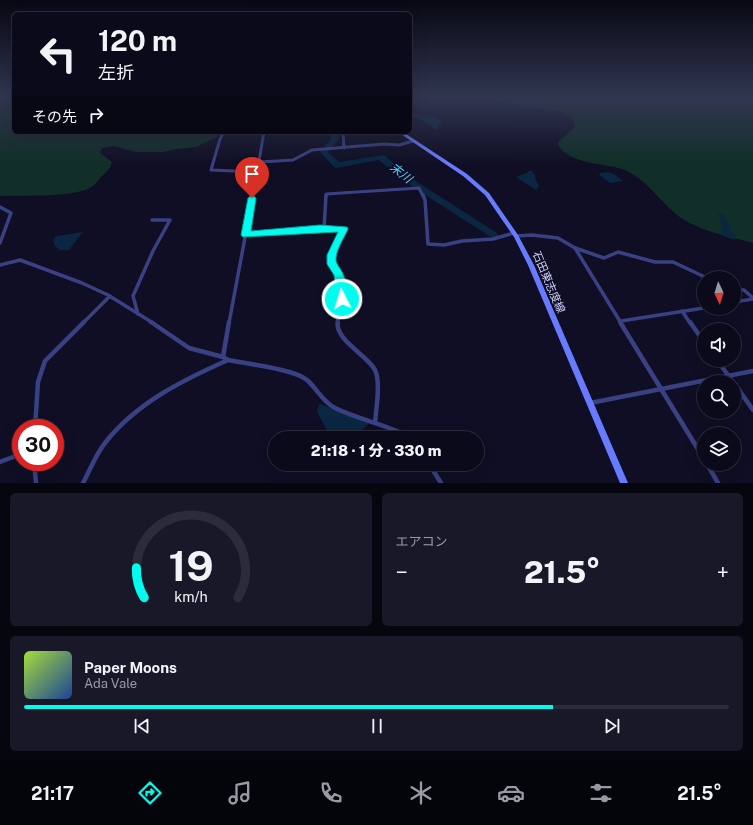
<!DOCTYPE html>
<html lang="ja">
<meta charset="utf-8">
<style>
:root{--surface:#0b0a1b;--page:#191828;--text:#f1f3f6;--muted:#9a9aa3;--line:#2b2b3a;--accent:#00fcef}
body{margin:0;font-family:"Public Sans","Noto Sans JP",sans-serif;background:var(--page);color:var(--text);height:100vh;display:flex;flex-direction:column;font-size:15px;white-space:nowrap}
*{box-sizing:border-box;margin:0}
p{font-size:13px;color:var(--muted)}
.icon{flex:none;width:22px;height:22px;fill:none;stroke:currentColor;stroke-width:2;stroke-linecap:round;stroke-linejoin:round}
.map{position:relative;height:483px;overflow:hidden}
.details{display:flex;flex-direction:column;gap:10px;padding:10px;background:#06060f;flex:1}
.details>*{flex:none}
.banner{position:absolute;left:12px;top:12px;width:400px;height:122px;border-radius:6px;box-shadow:0 4px 16px #0002,0 0 0 1px var(--line);background:#0b0a1b;color:var(--text);overflow:hidden}
.needle{width:26px;rotate:176deg}
.tools{position:absolute;left:697px;top:271px;display:grid;gap:8px}
.tools a{display:grid;place-items:center;width:44px;height:44px;border-radius:50%;background:var(--surface);box-shadow:0 4px 16px #0002,0 0 0 1px var(--line);font-size:20px}
.speed{position:absolute;left:12px;top:419px;display:flex;gap:8px;font-size:20px;font-weight:700;text-align:center}
.speed>*{display:grid;place-content:center;width:52px;height:52px;border-radius:50%;background:var(--surface);box-shadow:0 4px 16px #0002,0 0 0 1px var(--line);line-height:1}
.speed .limit{border:6px solid #d22;background:#fff;color:#111}
.pin{position:absolute;display:grid;place-items:center;width:34px;height:34px;color:#fff;margin:-41px -17px;border-radius:50% 50% 50% 0;rotate:-45deg;box-shadow:0 0 4px #0007}
.pin .icon{rotate:45deg}
.me{position:absolute;width:44px;margin:-22px;rotate:355deg;stroke-linejoin:round;filter:drop-shadow(0 0 3px #0008)}
.turn{display:flex;align-items:center;gap:14px;height:84px;padding:0 20px;font-size:18px}
.turn .icon{width:52px;height:52px;stroke-width:2.5}
.turn b{display:block;font-size:28px;line-height:34px}
.then{display:flex;align-items:center;height:38px;padding:0 20px;background:#0003;gap:8px;font-size:15px}
.big{font-size:30px;font-weight:800;line-height:1.1}
.details .widget{flex:1;display:flex;flex-direction:column;justify-content:center;gap:6px;min-width:0;padding:0 14px;border-radius:6px;background:var(--page)}
.details .dial{align-items:center;gap:0}
.dial svg{height:104px;overflow:visible;fill:none;stroke:var(--line);stroke-width:7;stroke-linecap:round;text-anchor:middle}
.dial text{fill:var(--text);stroke:none}
.song{display:flex;align-items:center;gap:12px}
.cover{width:48px;height:48px;border-radius:6px;background:linear-gradient(135deg,hsl(80 70% 55%),hsl(220 70% 35%))}
.played{height:4px;border-radius:2px;background:linear-gradient(90deg,var(--accent) 75%,var(--line) 75%)}
.keys{display:flex;justify-content:space-around;direction:ltr}
.heat{display:flex;justify-content:space-between;align-items:center;font-size:22px;direction:ltr}
.details .tiles{flex:1;display:grid;gap:10px;grid-template-columns:1fr 1fr}
.widget:last-child{grid-column:span 2}
.trip{position:absolute;left:268px;top:431px;width:216px;height:40px;border-radius:20px;background:var(--surface);box-shadow:0 4px 16px #0002,0 0 0 1px var(--line);font-weight:800;line-height:40px;text-align:center}
.dock{display:flex;height:64px;justify-content:space-around;align-items:center;background:#04040b;color:var(--muted)}
.dock .icon{width:28px;height:28px}
.dock .current{color:var(--accent)}
.dock b{font-size:18px;color:var(--text)}
.map>svg:first-child{display:block}
.green{fill:#112e28}
.water{fill:#0a2641}
.lines{fill:none;stroke-linecap:round;stroke-linejoin:round}
.river{fill:#0a2641;fill-rule:evenodd}
.minor-far2{stroke:#394183;stroke-width:3}
.minor-far1{stroke:#394183;stroke-width:3.5}
.minor{stroke:#394183;stroke-width:4.5}
.secondary{fill:#687bff;fill-rule:evenodd}
.route{fill:#00fcef;stroke:#00a49b}
.labels{text-anchor:middle;stroke-width:4;stroke-linejoin:round;paint-order:stroke}
.street-label{font-size:11px;fill:#d1d3ff;stroke:#0f0e24}
.water-label{font-size:12px;font-style:italic;fill:#5fcdff;stroke:#0f0e24}
</style>
<div class="map">
<svg width="753" height="483" viewBox="0 0 753 483">
<rect width="100%" height="100%" fill="#0f0e24"/>
<g class="green">
<path d="M0 96H14V132H217V137L196 147 176 149 164 152H135L115 146 102 148 100 153 112 162C110 170 106 172 101 177 98 180 96 184 93 186 79 198 20 195 0 196Z"/>
<path d="M479 96H753V243C729 236 702 232 681 218 660 203 647 178 622 169 603 163 569 164 558 145V142L574 128 575 124 571 117 560 111 524 107Z"/>
</g>
<g class="water">
<polygon points="416,114 436,118 442,122 436,130 421,119 410,115"/>
<polygon points="528,171 532,171 535,175 535,178 539,186 536,190 517,178 518,176 527,173"/>
<polygon points="608,172 614,174 623,181 610,183 599,175 600,173"/>
<polygon points="717,212 725,216 725,219 732,226 730,226 731,230 729,231 733,233 736,238 735,240 723,236 720,231 722,228 720,223 722,222"/>
<polygon points="83,232 69,250 60,250 55,246 53,240 56,236"/>
<polygon points="319,404 372,421 355,436 354,438 325,438 326,429 317,411"/>
</g>
<g class="lines">
<polygon class="river" points="330,132 338,132 339,139 328,152 339,162 384,155 411,178 497,233 498,235 497,237 491,237 405,182 379,160 337,168 334,167 320,152 331,139"/>
<g class="minor-far2">
<polyline points="224,132 220,139 211,170 256,172"/>
<polyline points="343,132 344,148"/>
<polyline points="259,162 293,160 312,150 384,144 399,145 413,141"/>
<polyline points="253,196 264,132"/>
<polyline points="326,196 326,194 419,188 423,196"/>
</g>
<g class="minor-far1">
<polyline points="423,195 425,200 428,244 444,245 462,241 493,239 514,233"/>
<polyline points="0,207 11,213 0,243"/>
<polyline points="324,229 326,195"/>
<polyline points="246,235 320,229 344,229 332,255 332,264 340,280 342,299 337,323"/>
<polyline points="516,236 532,235 558,238 575,248 604,258 618,252 655,262 673,262 707,278"/>
<polyline points="575,248 621,323"/>
<polyline points="0,265 20,260 82,283 108,295 153,323"/>
<polyline points="734,289 744,290 753,298"/>
<polyline points="734,302 753,299"/>
<polyline points="682,311 690,323"/>
<polyline points="138,314 133,296 153,251 170,220 152,220"/>
<polyline points="621,321 704,308"/>
<polyline points="83,323 110,296"/>
<polyline points="229,323 253,195"/>
</g>
<g class="minor">
<path d="M151 322 189 348 223 357 228 360C247 364 294 369 307 380 318 390 322 401 335 408 360 420 388 425 412 438"/>
<path d="M338 322C334 339 368 356 375 370 381 382 376 409 375 423"/>
<polyline points="620,322 704,459"/>
<polyline points="690,322 704,342"/>
<polyline points="223,357 229,322"/>
<polyline points="717,360 733,382"/>
<polyline points="734,383 753,410"/>
<polyline points="590,403 753,371"/>
<polyline points="35,428 38,382 45,361 84,322"/>
<polyline points="0,462 21,454"/>
<polyline points="34,462 36,483"/>
<polyline points="429,464 441,483"/>
<polyline points="707,464 718,483"/>
<path d="M83 483C90 470 96 454 105 443 136 403 183 380 228 360"/>
</g>
<polygon class="secondary" points="398,132 403,132 467,174 489,193 518,235 534,265 628,483 620,483 528,265 514,237 485,195 463,176"/>
</g>
<linearGradient id="sky" x2="0" y2="1"><stop stop-color="#080814"/><stop offset="0.59" stop-color="#313650"/><stop offset="1" stop-color="#313650" stop-opacity="0"/></linearGradient>
<rect width="753" height="164" fill="url(#sky)"/>
<path class="route" d="M252 195 256 198 251 231 320 225 347 227 348 229C344 238 335 251 336 261 337 265 340 268 342 272 346 279 349 295 345 302L342 304 338 302 334 275 327 264V255L338 232 243 237 241 235 248 198Z"/>
<g class="labels">
<g class="street-label">
<text transform="translate(549 282) rotate(67)" y="4">石田東志度線</text>
</g>
<g class="water-label">
<text transform="translate(401 173) rotate(38)" y="4">末川</text>
</g>
</g>
</svg>
<div class="tools">
<a><svg class="needle" viewBox="-14 -14 28 28"><path d="M0-13l5 13h-10z" fill="#e53935"/><path d="M0 13l5-13h-10z" fill="#9a9aa3"/></svg></a>
<a><svg class="icon" aria-label="sound" viewBox="0 0 24 24"><path d="M4 9h4l5-4v14l-5-4H4zM17 9q2 3 0 6"/></svg></a>
<a><svg class="icon" aria-label="search" viewBox="0 0 24 24"><circle cx="10" cy="10" r="6"/><path d="M15 15l6 6"/></svg></a>
<a><svg class="icon" aria-label="layers" viewBox="0 0 24 24"><path d="M12 4l9 5-9 5-9-5zM3 14l9 5 9-5"/></svg></a>
</div>
<div class="speed"><div class="limit">30</div></div>
<div class="pin" style="left:252px;top:198px;background:#d93025"><svg class="icon" aria-label="arrive" viewBox="0 0 24 24"><path d="M6 21V4h12l-3 4 3 4H6"/></svg></div>
<svg class="me" style="left:342px;top:299px" viewBox="-20 -20 40 40"><circle r="17" fill="#00fcef" stroke="#fff" stroke-width="3"/><path d="M0-11L8 9 0 5-8 9z" fill="#fff"/></svg>
<div class="trip">21:18 · 1 分 · 330 m</div>
<div class="banner">
<div class="turn"><svg class="icon" aria-label="left" viewBox="0 0 24 24"><path d="M17 20v-9H6M10 6l-5 5 5 5"/></svg><div><b>120 m</b>左折</div></div>
<div class="then">その先<svg class="icon" aria-label="right" viewBox="0 0 24 24"><path d="M7 20v-9h11M14 6l5 5-5 5"/></svg></div>
</div>
</div>
<section class="details">
<div class="tiles">
<div class="widget dial"><svg viewBox="0 0 100 80">
<path d="M14 69A42 42 0 1 1 86 69"/>
<path d="M14 69A42 42 0 0 1 8 46" stroke="#00fcef"/>
<text x="50" y="56" font-size="32" font-weight="700">19</text>
<text x="50" y="72" font-size="11">km/h</text>
</svg></div>
<div class="widget"><p>エアコン</p>
<div class="heat"><a>−</a><b class="big">21.5°</b><a>+</a></div>
</div>
<div class="widget">
<div class="song"><i class="cover"></i><div><b>Paper Moons</b><p>Ada Vale</p></div></div>
<div class="played"></div>
<div class="keys"><svg class="icon" aria-label="previous" viewBox="0 0 24 24"><path d="M18 5L8 12l10 7zM5 5v14"/></svg><svg class="icon" aria-label="pause" viewBox="0 0 24 24"><path d="M8 5v14M16 5v14"/></svg><svg class="icon" aria-label="next" viewBox="0 0 24 24"><path d="M6 5l10 7-10 7zM19 5v14"/></svg></div>
</div>
</div>
</section>
<nav class="dock">
<b>21:17</b>
<svg class="icon current" aria-label="directions" viewBox="0 0 24 24"><path d="M12 3l9 9-9 9-9-9zM9 14v-3h6M13 9l2 2-2 2"/></svg>
<svg class="icon" aria-label="music" viewBox="0 0 24 24"><path d="M9 18V5l10-2v13"/><circle cx="6" cy="18" r="3"/><circle cx="16" cy="16" r="3"/></svg>
<svg class="icon" aria-label="phone" viewBox="0 0 24 24"><path d="M5 4h4l2 5-3 2q2 4 5 5l2-3 5 2v4C11 20 4 13 5 4z"/></svg>
<svg class="icon" aria-label="climate" viewBox="0 0 24 24"><path d="M12 3v18M4 7l16 10M4 17L20 7"/></svg>
<svg class="icon" aria-label="car" viewBox="0 0 24 24"><path d="M5 17H2v-5l4-1 3-4h7l3 4 3 1v5h-3M9 17h6M6 11h13"/><circle cx="7" cy="17" r="2"/><circle cx="17" cy="17" r="2"/></svg>
<svg class="icon" aria-label="filters" viewBox="0 0 24 24"><path d="M4 7h16M4 17h16"/><circle cx="9" cy="7" r="2"/><circle cx="15" cy="17" r="2"/></svg>
<b>21.5°</b>
</nav>
